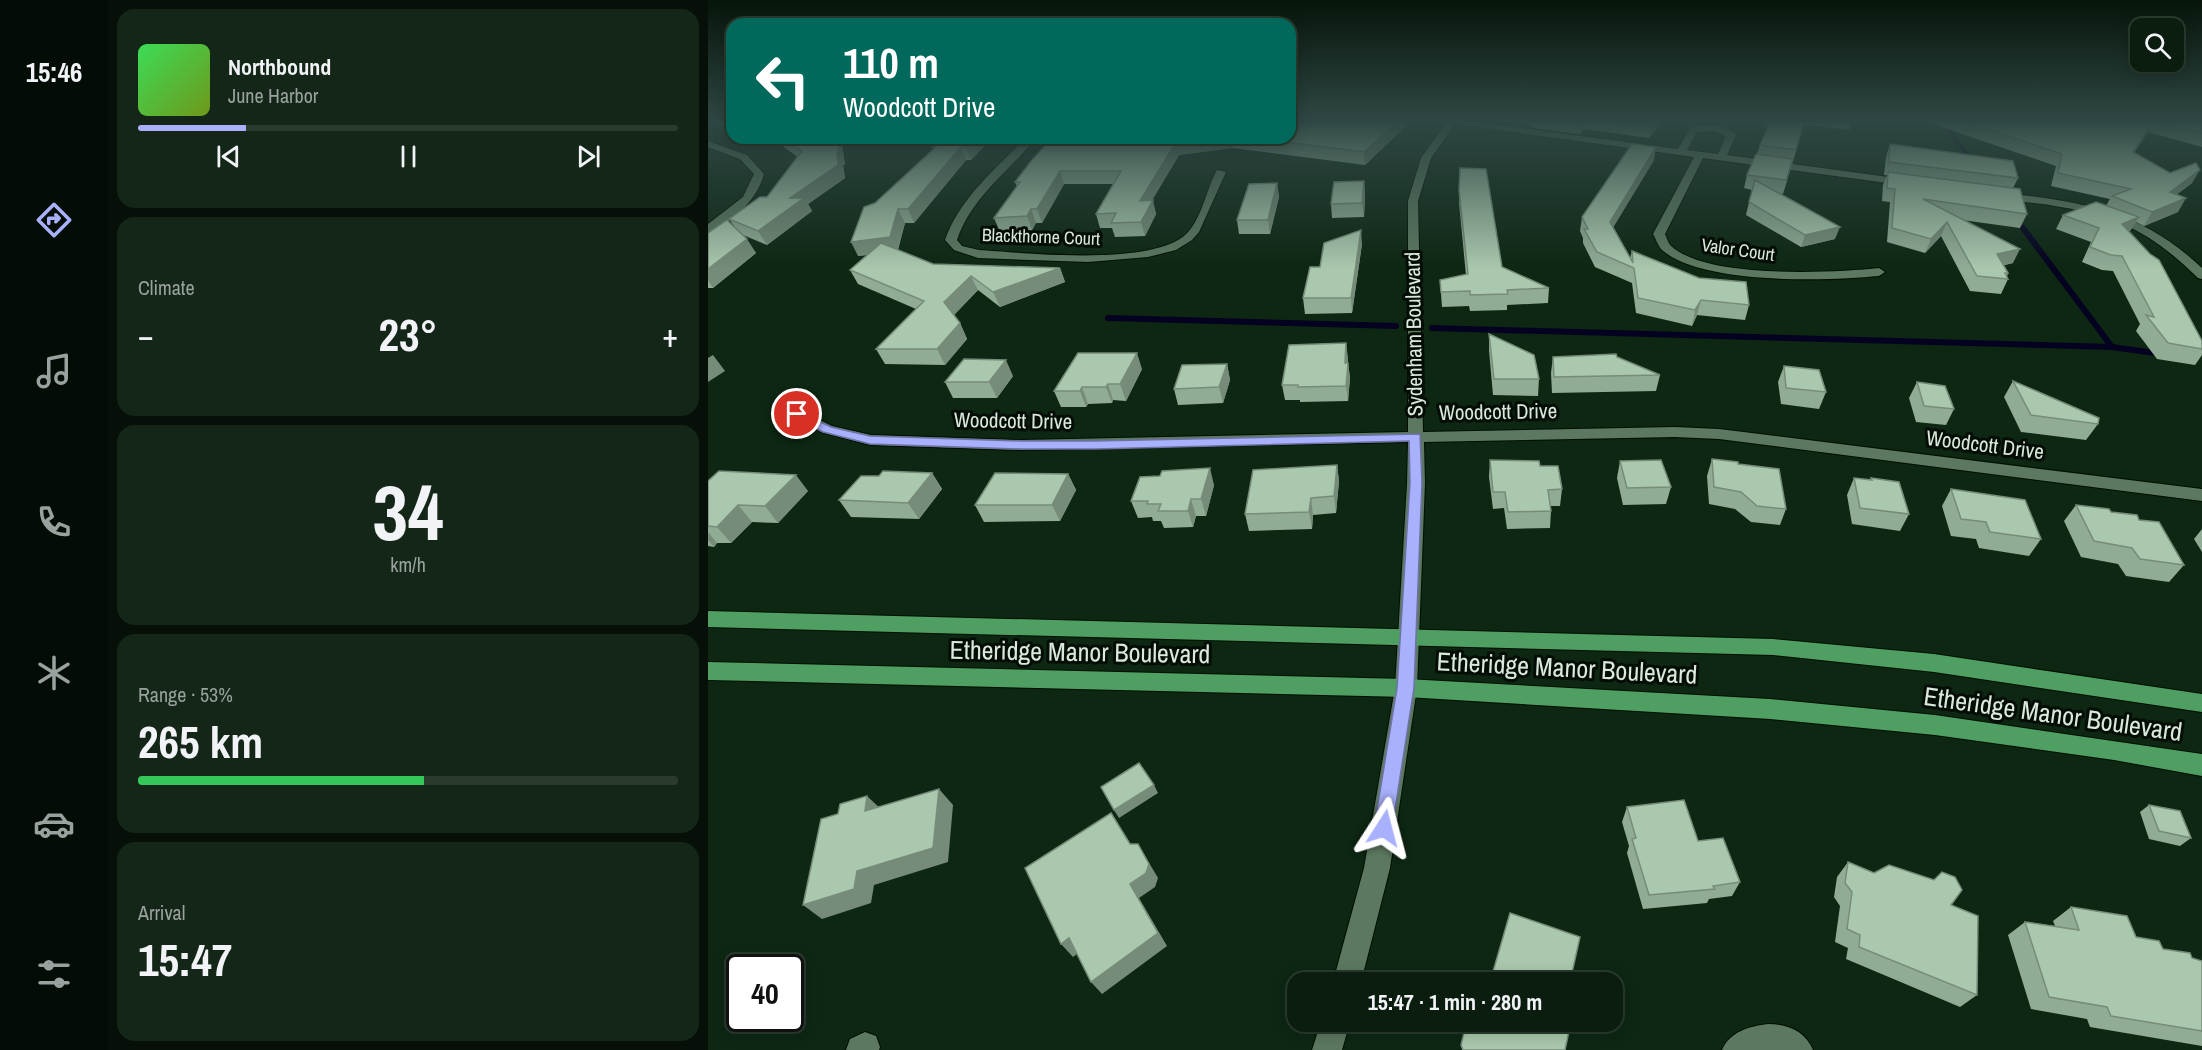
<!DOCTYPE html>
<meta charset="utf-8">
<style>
:root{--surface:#0a1d0e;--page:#132617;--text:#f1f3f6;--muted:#99a29e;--line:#2a3b2e;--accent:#a9b0fc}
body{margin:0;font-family:"Archivo Narrow",sans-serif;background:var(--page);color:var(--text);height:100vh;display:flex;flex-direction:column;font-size:22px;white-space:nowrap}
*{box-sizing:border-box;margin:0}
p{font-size:20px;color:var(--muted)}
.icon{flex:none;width:33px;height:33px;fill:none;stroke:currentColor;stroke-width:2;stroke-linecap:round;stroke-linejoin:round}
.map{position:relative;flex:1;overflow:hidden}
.sheet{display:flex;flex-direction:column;gap:9px;padding:9px;background:#061008;width:600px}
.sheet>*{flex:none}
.hud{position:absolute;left:18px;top:18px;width:570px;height:126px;border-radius:18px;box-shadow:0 3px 15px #0003,0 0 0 2px var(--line);background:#00695c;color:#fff;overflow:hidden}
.tools{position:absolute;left:1422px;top:18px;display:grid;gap:12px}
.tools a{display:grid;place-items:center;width:54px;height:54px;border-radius:12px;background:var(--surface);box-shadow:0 3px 15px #0003,0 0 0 2px var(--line);font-size:30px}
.speed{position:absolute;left:18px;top:954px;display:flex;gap:12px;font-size:30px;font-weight:700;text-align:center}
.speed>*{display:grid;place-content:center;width:78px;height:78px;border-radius:50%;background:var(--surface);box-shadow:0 3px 15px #0003,0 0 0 2px var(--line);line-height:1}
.speed .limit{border:3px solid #111;border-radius:9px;background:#fff;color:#111}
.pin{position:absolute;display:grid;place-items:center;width:51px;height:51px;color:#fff;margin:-26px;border:3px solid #fff;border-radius:50%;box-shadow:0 2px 6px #0007}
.me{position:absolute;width:66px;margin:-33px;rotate:9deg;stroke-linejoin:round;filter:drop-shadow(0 0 4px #0008)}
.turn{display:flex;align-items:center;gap:21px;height:126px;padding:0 18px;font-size:27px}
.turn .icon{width:78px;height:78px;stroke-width:2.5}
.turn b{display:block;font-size:42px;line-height:51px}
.big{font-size:45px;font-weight:700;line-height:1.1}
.sheet .tile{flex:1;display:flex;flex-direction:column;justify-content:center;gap:9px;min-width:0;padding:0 21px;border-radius:18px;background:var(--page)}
.sheet .dial{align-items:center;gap:0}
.dial b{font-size:78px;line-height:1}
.song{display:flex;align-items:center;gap:18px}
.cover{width:72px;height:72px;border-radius:9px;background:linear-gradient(135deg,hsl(130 70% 55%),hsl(80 70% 35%))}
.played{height:6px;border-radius:3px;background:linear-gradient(90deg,var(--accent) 20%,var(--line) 20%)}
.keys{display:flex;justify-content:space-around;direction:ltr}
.heat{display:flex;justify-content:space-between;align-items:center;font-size:33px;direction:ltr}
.charge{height:9px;border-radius:4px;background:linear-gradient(90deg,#34c759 53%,var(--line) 0)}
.trip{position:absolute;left:579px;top:972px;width:336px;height:60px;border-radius:18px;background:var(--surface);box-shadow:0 3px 15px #0003,0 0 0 2px var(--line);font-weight:700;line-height:60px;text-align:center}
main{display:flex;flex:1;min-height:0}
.dock{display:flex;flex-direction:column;width:108px;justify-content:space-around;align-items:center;background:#040c06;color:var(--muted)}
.dock .icon{width:42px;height:42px}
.dock .current{color:var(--accent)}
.dock b{font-size:27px;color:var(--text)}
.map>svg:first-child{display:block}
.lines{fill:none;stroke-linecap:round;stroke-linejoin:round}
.stream-far1{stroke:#050221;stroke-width:4.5}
.stream{stroke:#050221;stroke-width:6}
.minor-casing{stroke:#000f01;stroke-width:2}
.major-casing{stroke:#000f01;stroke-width:2}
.minor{fill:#5c7860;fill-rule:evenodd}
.major{fill:#4f9e62;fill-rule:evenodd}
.wall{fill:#91ac95}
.shaded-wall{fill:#768c79}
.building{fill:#a9c8ad;stroke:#768c79;stroke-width:1.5}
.route{fill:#a9b0fc;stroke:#6e72a4;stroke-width:1.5}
.labels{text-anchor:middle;stroke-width:6;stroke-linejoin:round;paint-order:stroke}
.far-street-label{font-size:18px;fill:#d9e9db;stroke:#040d05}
.street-label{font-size:21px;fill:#d9e9db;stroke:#040d05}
.near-street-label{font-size:26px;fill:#d9e9db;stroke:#040d05}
</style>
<main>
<nav class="dock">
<b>15:46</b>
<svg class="icon current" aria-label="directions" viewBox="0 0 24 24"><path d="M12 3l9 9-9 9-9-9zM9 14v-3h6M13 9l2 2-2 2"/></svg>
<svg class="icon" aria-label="music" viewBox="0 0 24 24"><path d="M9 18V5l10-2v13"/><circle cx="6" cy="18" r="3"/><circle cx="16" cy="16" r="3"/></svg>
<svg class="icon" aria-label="phone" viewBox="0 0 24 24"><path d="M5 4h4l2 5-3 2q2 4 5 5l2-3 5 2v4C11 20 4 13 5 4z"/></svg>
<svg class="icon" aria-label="climate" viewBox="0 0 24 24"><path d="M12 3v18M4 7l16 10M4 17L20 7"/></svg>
<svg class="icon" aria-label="car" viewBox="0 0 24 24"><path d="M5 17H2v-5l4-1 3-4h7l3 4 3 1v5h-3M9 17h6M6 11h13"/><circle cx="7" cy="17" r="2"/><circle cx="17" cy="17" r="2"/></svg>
<svg class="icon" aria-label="filters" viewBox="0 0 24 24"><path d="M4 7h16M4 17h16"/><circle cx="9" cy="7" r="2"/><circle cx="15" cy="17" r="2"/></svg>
</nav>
<section class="sheet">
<div class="tile">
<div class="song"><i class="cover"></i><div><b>Northbound</b><p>June Harbor</p></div></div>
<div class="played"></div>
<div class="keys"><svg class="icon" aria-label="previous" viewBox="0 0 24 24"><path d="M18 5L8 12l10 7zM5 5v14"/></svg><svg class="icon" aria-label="pause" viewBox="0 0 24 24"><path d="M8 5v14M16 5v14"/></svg><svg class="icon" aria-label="next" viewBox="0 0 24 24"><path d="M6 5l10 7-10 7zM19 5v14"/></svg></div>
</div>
<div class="tile"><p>Climate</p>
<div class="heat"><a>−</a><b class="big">23°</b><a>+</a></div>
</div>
<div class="tile dial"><b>34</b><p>km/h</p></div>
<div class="tile"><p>Range · 53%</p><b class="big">265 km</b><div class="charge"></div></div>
<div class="tile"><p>Arrival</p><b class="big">15:47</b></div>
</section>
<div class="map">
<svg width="1494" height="1050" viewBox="0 0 1494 1050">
<rect width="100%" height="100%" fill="#0d2713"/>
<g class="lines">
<g class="stream-far1">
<polyline points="1235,122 1265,162"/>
<polyline points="1307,218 1316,230"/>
</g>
<g class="stream">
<polyline points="1315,228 1404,347"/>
<polyline points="400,318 688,326"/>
<polyline points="724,328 1404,347 1454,354"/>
</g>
<g class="minor-casing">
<g id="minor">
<path d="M739 122H767L970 149 982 128C998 124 1015 123 1028 135L1019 155 1202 180 1207 183 1202 186 995 158 957 234C959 238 960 243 963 246 999 279 1124 273 1171 268L1177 272 1171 276C1120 281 994 285 954 250 950 246 948 239 945 234L986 157 747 124 723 158 710 201 715 432 967 427 1011 429 1494 489V501L1011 439 967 437 716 442 717 483 709 688 682 868 653 982H625L656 868 687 688 699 483 700 442 313 450 163 445 113 432 81 414 84 411H94L124 426 163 435 313 440 700 432V201L713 158ZM1005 131 1018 136 1010 154 979 150 989 132Z"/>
<path d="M318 138H328C301 171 263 198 249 240L254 246 271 250C319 253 438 266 476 236 494 221 498 189 509 170L518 172 491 232 484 240 468 250 440 257 380 262 270 258 246 250 237 240C251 199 288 168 318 138Z"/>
<path d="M0 141 39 155 56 174C50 198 24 225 0 232V224L35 197 46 174 32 159 0 147Z"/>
<path d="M1292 192C1375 203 1430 208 1494 268V279L1490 278C1446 235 1413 217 1353 207 1331 203 1309 202 1288 197L1287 195Z"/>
<polygon points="613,1022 642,1022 634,1050 604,1050"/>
<path d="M1060 1024C1080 1024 1097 1031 1105 1050H1014C1021 1032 1042 1026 1060 1024Z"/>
<polygon points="157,1032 168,1036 172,1047 171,1050 138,1050 142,1039"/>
</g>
</g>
<g class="major-casing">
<g id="major">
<polygon points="0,611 1065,639 1226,654 1494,694 1494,712 1226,672 1065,655 0,627"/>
<polygon points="0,662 698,679 1062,699 1227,715 1494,754 1494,776 1406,760 1227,735 1062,719 698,697 0,680"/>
</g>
</g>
<use href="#minor" class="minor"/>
<use href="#major" class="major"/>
</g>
<g class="wall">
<polygon points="2,122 24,122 24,128"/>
<polygon points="702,122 657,165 524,148 471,155 444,200 448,214 437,236 407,237 404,228 392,228 388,214 405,184 356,184 334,223 328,223 324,230 292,232 286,218 309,187 307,182 344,138 582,138"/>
<polygon points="814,122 953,122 941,138 876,129 872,134 826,128"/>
<polygon points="1053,122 1144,122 1141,130 1096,125 1075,194 1071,193 1127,239 1093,247 1038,215 1044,190 1036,188 1039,175 1049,154 1052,145 1060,126"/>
<polygon points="1219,122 1494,122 1494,147 1440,132 1426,153 1462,173 1484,183 1468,195 1470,212 1436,226 1428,222 1421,232 1494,341 1494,355 1487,365 1449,359 1428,331 1432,324 1405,271 1394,270 1374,262 1383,242 1348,229 1355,215 1398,206 1402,199 1343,186 1348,166"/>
<polygon points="63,138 133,138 137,165 135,165 137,178 100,204 104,211 59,245 35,235 48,253 5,288 0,288 0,233 26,226 21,219 59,197 90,157"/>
<polygon points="235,138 284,138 263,160 258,160 206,223 197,223 190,250 225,264 352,268 357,282 292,307 270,290 246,315 252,323 259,339 237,365 177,364 168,349 208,309 150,284 142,270 159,255 150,256 167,203 226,148 225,147"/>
<polygon points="1182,144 1310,178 1305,188 1319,214 1312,228 1254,220 1305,263 1296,265 1300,273 1299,277 1300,279 1293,294 1262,291 1233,236 1217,253 1179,242 1182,202 1174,201 1175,185 1179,175 1176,175 1178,157"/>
<polygon points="946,160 905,227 922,258 924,251 1041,305 1037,320 989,315 984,326 928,313 924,283 887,267 875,243 875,238 872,231 874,217"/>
<polygon points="752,168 794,267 841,288 840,303 799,305 799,310 762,311 761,306 734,307 732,280 758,275 751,203"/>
<polygon points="656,181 657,195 656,217 624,218 623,204"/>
<polygon points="569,183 571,197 562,234 531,234 529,220"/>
<polygon points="654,244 644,313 597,314 595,298 612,267"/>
<polygon points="781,334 831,379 830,396 785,395 781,350"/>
<polygon points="638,343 640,363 642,378 640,401 592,402 592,400 577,400 574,385"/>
<polygon points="845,357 909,357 952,375 948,391 844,393 843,373"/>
<polygon points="519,364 522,380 515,403 470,405 466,389"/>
<polygon points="1076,366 1118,392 1111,409 1073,404 1070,382"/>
<polygon points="434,369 418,401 405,400 404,403 380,404 378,407 353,407 346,391"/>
<polygon points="305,376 289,398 245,398 237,382"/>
<polygon points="1305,381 1390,424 1378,440 1313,432 1296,397"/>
<polygon points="1209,382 1246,409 1238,425 1208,422 1201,398"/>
<polygon points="1004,459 1030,464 1078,509 1072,525 1043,522 1027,509 1001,504 999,476"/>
<polygon points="782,460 854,489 852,506 843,506 843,511 842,528 799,529 796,508 785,509 781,477"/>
<polygon points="912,461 963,487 958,504 915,505 909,478"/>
<polygon points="629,465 631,481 628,513 605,515 604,529 541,531 537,514"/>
<polygon points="224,473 234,489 211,519 143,517 131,500"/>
<polygon points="360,474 368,490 352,521 276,522 267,505"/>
<polygon points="1146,478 1162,480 1163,478 1201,514 1192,531 1144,524 1139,495"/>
<polygon points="0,481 100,491 70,523 44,522 23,543 9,543 6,547 0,546"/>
<polygon points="506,485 498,516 488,516 485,527 456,528 453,521 445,521 444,517 430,518 423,501"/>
<polygon points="1243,489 1333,539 1321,556 1271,548 1268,539 1243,536 1234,506"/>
<polygon points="1368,505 1403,512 1431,520 1476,565 1461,582 1418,576 1410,564 1373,557 1356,521"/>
<polygon points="1494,529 1494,552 1486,539"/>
<polygon points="1441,805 1483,838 1472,846 1441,839 1432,812"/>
<polygon points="919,807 990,841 1032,882 1024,896 1001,899 999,903 935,909 919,853 921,846 914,822"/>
<polygon points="1140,862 1243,905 1269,995 1252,1007 1138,959 1140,948 1127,942 1132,906 1126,897 1129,877"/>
<polygon points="1363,907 1455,949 1484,958 1494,961 1494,1046 1382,1027 1379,1019 1323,1009 1300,935 1317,922 1347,926 1345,921"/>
</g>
<g class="shaded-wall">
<polygon points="689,122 702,122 657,165 656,152"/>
<polygon points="874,122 877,122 876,129 872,134"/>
<polygon points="947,122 953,122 941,138 943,127"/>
<polygon points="1445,122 1440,132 1418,165 1425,152"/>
<polygon points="129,138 133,138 137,165 135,165 137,178 100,204 104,211 59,245 50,231 82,198 129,152"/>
<polygon points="267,138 284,138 263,160 258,147"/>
<polygon points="501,138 523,138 524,148 471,155 436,214 432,201 468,142"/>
<polygon points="253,147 258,160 206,223 200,209"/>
<polygon points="948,147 946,160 900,236 902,222"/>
<polygon points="1492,170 1484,183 1454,205 1462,192"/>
<polygon points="352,171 356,184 334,223 329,209"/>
<polygon points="656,181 657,195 656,217 654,203"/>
<polygon points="569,183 571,197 562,234 560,220"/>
<polygon points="1478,198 1470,212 1436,226 1444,212"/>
<polygon points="445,200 448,214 437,236 433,222"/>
<polygon points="190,209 197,223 189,251 150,256 143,242"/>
<polygon points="323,209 328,223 324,230 319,216"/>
<polygon points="1431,217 1422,231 1406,238 1414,224"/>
<polygon points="1239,222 1233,236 1217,253 1223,239"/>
<polygon points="1132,227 1127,239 1093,247 1097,235"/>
<polygon points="653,230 654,244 644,313 643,298"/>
<polygon points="39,239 48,253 5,288 0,280 0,269"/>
<polygon points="1312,249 1305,263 1282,269 1289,254"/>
<polygon points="352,268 357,282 292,307 285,292"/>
<polygon points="263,276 270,290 243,318 236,302"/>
<polygon points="993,300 989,315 984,326 987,310"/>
<polygon points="252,323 259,339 237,365 229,349"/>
<polygon points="638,343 640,358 639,378 637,363"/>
<polygon points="429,353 434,369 418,401 412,384"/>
<polygon points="5,355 17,371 0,382 0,358"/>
<polygon points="298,360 305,376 289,398 281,382"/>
<polygon points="640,363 642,378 640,401 638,386"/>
<polygon points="519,364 522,380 515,403 511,387"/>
<polygon points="400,384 405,400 404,403 398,387"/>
<polygon points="374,387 380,404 378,407 372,391"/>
<polygon points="629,465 631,481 628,513 626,496"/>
<polygon points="502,468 506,485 498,516 493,499"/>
<polygon points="224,473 234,489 211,519 200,503"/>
<polygon points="360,474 368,490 352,521 344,505"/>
<polygon points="88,475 100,491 70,523 57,506"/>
<polygon points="603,498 605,515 604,529 601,512"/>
<polygon points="483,499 488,516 485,527 480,511"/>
<polygon points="30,505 44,522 23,543 9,527"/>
<polygon points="0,532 9,543 6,547 0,540"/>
<polygon points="446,785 450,793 411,818 406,810"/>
<polygon points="231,789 245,805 240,862 166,885 163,903 114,919 95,905 149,871"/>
<polygon points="159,796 175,811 157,811"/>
<polygon points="430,844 450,878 447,887 431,898 459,946 394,994 383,982 422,884"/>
<polygon points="361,938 373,951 365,957 353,944"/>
</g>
<g class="building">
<polygon points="582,122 689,122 656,152 543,138 582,138"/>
<polygon points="907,122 947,122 943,127"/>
<polygon points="1062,122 1096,122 1088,150 1052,145"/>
<polygon points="1257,122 1445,122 1425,152 1462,173 1488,163 1492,170 1462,192 1478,198 1444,212 1404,196 1423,189 1350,173 1354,154"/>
<polygon points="1453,122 1494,122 1494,133"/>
<polygon points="74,138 129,138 131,152 129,152 130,165 82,198 96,198 50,231 21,219 52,197 59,197 94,151"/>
<polygon points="235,138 267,138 258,147 253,147 200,209 190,209 182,237 143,242 156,207 167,203 228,147 225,147"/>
<polygon points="344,138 501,138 468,142 432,201 445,200 433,222 403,223 408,213 388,214 413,171 352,171 329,209 323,209 319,216 286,218 312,182 307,182 324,160"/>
<polygon points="924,144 948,147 902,222 925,263 924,251 991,278 1038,282 1041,305 993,300 987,310 930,298 926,268 889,252 876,229 880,229 874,217"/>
<polygon points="1182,144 1305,161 1310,178 1181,162"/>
<polygon points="1048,154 1085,159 1078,180 1039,175"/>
<polygon points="752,168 778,169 794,267 841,288 799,290 800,294 762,295 762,291 733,292 732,280 760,274 751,190"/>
<polygon points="1180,172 1312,189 1319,214 1215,199 1312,249 1289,254 1300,273 1297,273 1300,279 1269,276 1239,222 1223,239 1184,228 1187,189 1179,188"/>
<polygon points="1047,180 1132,227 1097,235 1041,202"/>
<polygon points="656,181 654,203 623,204 626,182"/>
<polygon points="569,183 560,220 529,220 541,184"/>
<polygon points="1388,202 1431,217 1414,224 1442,254 1451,260 1494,341 1494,349 1460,343 1438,315 1446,317 1414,256 1403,255 1382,247 1391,228 1355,215"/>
<polygon points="19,220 39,239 0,269 0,233"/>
<polygon points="653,230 643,298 595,298 602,267 612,267 616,243"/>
<polygon points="173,243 225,264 352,268 285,292 263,276 236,302 252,323 229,349 168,349 216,301 142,270"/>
<polygon points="781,334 826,355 831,379 786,379"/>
<polygon points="638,343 637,363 640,363 638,386 590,387 590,385 574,385 581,345"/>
<polygon points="370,353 429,353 412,384 400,384 398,387 374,387 372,391 346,391"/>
<polygon points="908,354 909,357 952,375 846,377 845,357"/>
<polygon points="256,359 298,360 281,382 237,382"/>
<polygon points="519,364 511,387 466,389 474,365"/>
<polygon points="1076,366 1111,370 1118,392 1078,388"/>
<polygon points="1305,381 1391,418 1390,424 1323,415"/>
<polygon points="1209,382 1237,386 1246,409 1216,406"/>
<polygon points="1004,459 1030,462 1030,464 1071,469 1078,509 1049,506 1033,492 1006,487"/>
<polygon points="782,460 831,461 832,466 850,466 854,489 840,490 843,511 800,512 797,492 785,492"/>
<polygon points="953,460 963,487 919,488 912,461"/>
<polygon points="629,465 626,496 603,498 601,512 537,514 545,470"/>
<polygon points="502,468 493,499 483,499 480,511 450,511 453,504 439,504 440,501 423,501 432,477 452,476 454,471"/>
<polygon points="11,471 88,475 57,506 30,505 9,527 0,526 0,481"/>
<polygon points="175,471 224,473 200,503 131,500 153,476 171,476"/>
<polygon points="287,473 360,474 344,505 267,505"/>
<polygon points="1146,478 1164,480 1163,478 1191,482 1201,514 1152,508"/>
<polygon points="1243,489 1317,500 1333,539 1282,532 1278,522 1253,519"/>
<polygon points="1368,505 1401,509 1403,512 1429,515 1431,520 1451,522 1476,565 1432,559 1424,548 1386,541"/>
<polygon points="431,763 446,785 406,810 393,787"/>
<polygon points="231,789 225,848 149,871 146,889 95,905 113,819 130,814 132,804 159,796 157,811"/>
<polygon points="976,800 990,841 1015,838 1032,882 1005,886 1007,889 941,895 924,839 928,838 919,807"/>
<polygon points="1441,805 1472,811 1483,838 1451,831"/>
<polygon points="403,813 422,844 430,844 441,864 438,873 422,884 450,933 383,982 361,938 353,944 317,868"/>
<polygon points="1140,862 1166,873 1181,865 1226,880 1234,872 1247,877 1254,890 1243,905 1270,916 1269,995 1151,947 1152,935 1139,929 1144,892 1137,883"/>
<polygon points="1363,907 1419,916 1428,937 1451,941 1455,949 1482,953 1484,958 1494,961 1494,1031 1403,1016 1399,1007 1341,997 1317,922 1371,930"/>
<polygon points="802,913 872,937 862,982 782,982"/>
<polygon points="771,1022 863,1022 857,1050 755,1050 753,1045 757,1029"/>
</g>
<linearGradient id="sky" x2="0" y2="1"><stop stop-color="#07150a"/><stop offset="0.45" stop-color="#2f4744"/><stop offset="1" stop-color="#2f4744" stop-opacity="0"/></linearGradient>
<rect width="1494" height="269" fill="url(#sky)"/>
<polygon class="route" points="89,411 123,427 162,436 313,441 387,441 712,434 714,483 706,688 683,835 676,837 669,835 666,828 689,688 702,483 701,441 387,449 313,449 162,444 115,432 85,417 83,414"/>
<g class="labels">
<g class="far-street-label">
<text transform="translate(333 237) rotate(2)" y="6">Blackthorne Court</text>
<text transform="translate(1030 250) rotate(8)" y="6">Valor Court</text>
</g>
<g class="street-label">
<text transform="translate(706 334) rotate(-91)" y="7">Sydenham Boulevard</text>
<text transform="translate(790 412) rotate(-1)" y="7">Woodcott Drive</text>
<text transform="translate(305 421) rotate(1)" y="7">Woodcott Drive</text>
<text transform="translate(1277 445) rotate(7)" y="7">Woodcott Drive</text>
</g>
<g class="near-street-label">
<text transform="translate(372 652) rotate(1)" y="9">Etheridge Manor Boulevard</text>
<text transform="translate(859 668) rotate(3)" y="9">Etheridge Manor Boulevard</text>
<text transform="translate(1345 714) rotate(8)" y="9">Etheridge Manor Boulevard</text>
</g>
</g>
</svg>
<div class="tools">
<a><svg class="icon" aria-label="search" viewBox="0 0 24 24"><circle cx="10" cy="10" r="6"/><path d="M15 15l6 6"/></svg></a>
</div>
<div class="speed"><div class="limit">40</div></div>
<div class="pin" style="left:89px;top:414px;background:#d93025"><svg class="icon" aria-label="arrive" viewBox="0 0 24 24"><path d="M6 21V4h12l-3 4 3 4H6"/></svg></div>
<svg class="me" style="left:676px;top:828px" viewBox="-20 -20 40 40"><path d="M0-17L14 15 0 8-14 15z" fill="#a9b0fc" stroke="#fff" stroke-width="4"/></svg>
<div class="trip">15:47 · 1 min · 280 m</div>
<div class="hud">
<div class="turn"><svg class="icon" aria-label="left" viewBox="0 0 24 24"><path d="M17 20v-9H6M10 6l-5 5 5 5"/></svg><div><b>110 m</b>Woodcott Drive</div></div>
</div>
</div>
</main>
